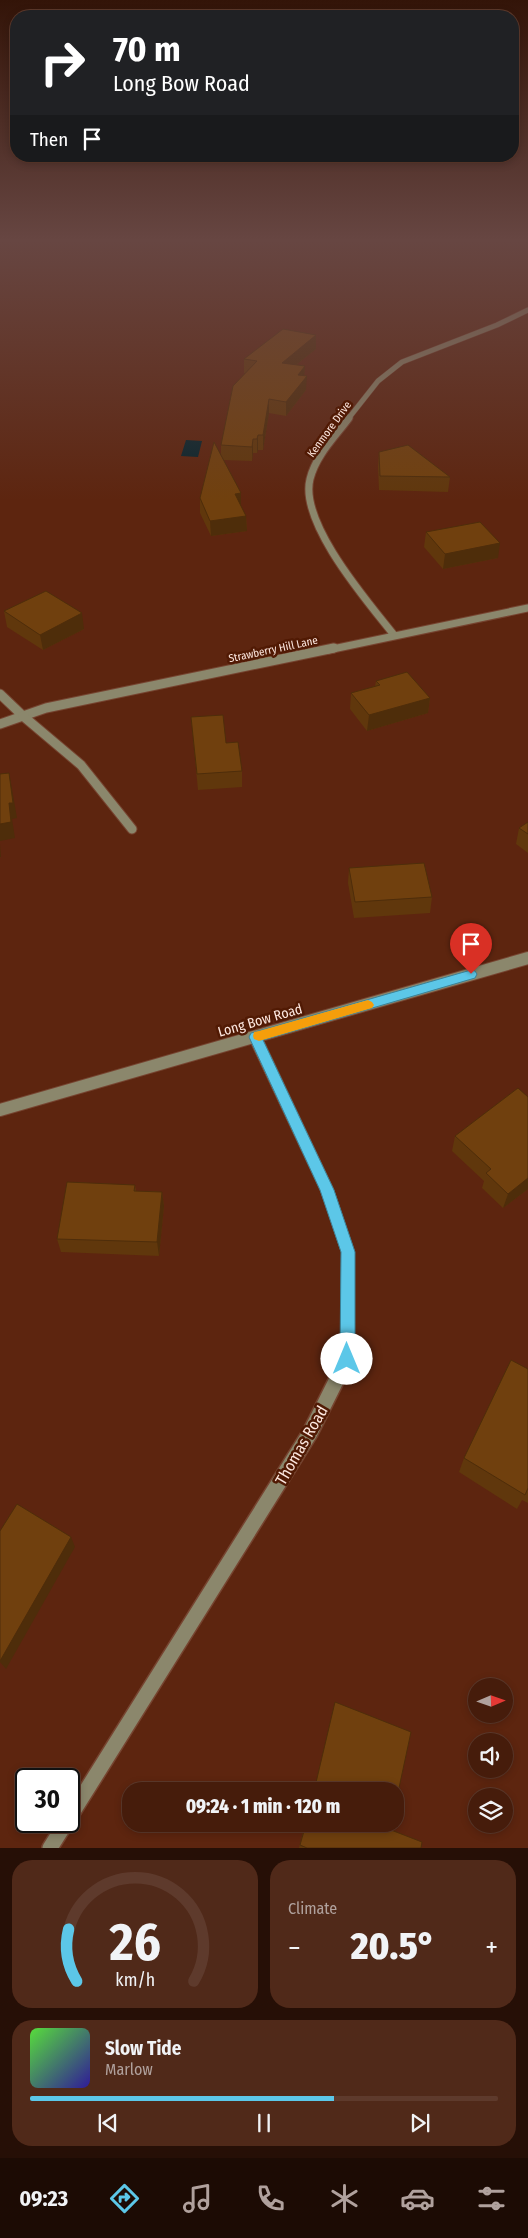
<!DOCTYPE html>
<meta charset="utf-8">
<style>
:root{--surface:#461c0b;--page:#502919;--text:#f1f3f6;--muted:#b0a19d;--line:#5e3a2c;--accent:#5cc7e8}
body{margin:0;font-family:"Fira Sans Condensed",sans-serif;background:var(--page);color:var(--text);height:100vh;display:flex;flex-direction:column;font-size:19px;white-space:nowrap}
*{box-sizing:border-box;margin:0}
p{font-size:16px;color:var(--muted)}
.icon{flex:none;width:28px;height:28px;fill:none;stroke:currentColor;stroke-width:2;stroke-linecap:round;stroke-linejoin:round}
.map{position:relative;height:1848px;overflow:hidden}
.side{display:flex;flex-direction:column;gap:12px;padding:12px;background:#260f06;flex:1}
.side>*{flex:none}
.hud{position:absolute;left:10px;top:10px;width:509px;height:152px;border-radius:20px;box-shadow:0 2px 8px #0003,0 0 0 1px var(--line);background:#202124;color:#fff;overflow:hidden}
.needle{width:32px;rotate:88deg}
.buttons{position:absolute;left:468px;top:1678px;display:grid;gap:10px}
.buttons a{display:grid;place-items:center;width:45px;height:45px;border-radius:50%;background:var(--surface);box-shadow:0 2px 8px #0003,0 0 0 1px var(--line);font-size:25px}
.speed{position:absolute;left:15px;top:1768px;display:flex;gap:10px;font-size:25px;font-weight:700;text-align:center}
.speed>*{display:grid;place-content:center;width:65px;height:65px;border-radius:50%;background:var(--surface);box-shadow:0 2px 8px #0003,0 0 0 1px var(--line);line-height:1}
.speed .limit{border:2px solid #111;border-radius:8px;background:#fff;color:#111}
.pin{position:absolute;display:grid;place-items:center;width:42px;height:42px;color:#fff;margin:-51px -21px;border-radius:50% 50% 50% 0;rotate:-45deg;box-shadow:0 0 5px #0007}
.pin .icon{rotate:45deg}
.me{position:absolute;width:55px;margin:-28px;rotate:0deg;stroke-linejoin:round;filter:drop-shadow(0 0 4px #0008)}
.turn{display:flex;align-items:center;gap:18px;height:105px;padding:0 20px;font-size:22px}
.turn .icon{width:65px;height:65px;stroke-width:2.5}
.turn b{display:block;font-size:35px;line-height:42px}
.then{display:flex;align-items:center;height:48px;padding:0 20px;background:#0003;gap:10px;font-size:19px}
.big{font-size:38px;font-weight:800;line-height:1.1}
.side .card{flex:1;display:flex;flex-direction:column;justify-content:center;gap:8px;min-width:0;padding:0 18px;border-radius:20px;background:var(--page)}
.side .dial{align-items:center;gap:0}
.dial svg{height:130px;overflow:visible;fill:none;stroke:var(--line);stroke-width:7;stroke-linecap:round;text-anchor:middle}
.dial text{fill:var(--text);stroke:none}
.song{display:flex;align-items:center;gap:15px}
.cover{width:60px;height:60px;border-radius:8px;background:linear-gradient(135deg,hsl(110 70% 55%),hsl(250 70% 35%))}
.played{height:5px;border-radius:2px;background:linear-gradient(90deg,var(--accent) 65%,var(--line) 65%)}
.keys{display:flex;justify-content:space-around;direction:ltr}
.heat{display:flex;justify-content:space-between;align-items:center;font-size:28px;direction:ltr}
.side .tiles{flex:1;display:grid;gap:12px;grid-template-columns:1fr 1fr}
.card:last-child{grid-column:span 2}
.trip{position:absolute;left:122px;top:1782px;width:282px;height:50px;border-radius:20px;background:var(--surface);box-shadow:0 2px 8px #0003,0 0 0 1px var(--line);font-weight:800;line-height:50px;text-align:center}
.menu{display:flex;height:80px;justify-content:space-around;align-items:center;background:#1c0b04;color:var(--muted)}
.menu .icon{width:35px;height:35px}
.menu .on{color:var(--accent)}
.menu b{font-size:22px;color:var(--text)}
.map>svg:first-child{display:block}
.water{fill:#09252d}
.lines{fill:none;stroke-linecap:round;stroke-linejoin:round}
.minor-far4-casing{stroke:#764430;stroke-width:6}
.minor-far3-casing{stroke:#764430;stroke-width:9}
.minor-far2-casing{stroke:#764430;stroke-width:11}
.minor-far1-casing{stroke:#764430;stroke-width:14}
.minor-casing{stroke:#764430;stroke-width:18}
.minor-far4{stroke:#8b876c;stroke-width:5}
.minor-far3{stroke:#8b876c;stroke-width:7}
.minor-far2{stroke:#8b876c;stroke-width:9}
.minor-far1{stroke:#8b876c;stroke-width:12}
.minor{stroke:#8b876c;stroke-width:15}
.wall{fill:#60370c}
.shaded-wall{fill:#4e2d0a}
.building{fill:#70400e;stroke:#4e2d0a}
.route{fill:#5cc7e8;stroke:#3c8197}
.slow{fill:#f59e0b}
.labels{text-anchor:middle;stroke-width:5;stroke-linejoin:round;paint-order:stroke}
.far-street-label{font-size:11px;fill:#fce6de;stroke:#511a04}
.street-label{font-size:14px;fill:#fce6de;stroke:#511a04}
.near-street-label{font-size:16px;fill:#fce6de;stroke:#511a04}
</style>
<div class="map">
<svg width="528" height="1848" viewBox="0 0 528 1848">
<rect width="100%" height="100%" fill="#5d250f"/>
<polygon class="water" points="186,440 202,441 198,457 181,456"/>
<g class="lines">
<g class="minor-far4-casing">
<polyline id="minor-far4" points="348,419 378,381 402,362 497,325 528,310"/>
</g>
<g class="minor-far3-casing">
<g id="minor-far3">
<path d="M349 418C335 437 316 455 310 479 299 523 368 602 394 635"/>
<polyline points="328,650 528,608"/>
</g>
</g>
<g class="minor-far2-casing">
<g id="minor-far2">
<polyline points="0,694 23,716 0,724"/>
<polyline points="23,716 46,708 334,648"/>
<polyline points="23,716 81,765 132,829"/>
</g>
</g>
<g class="minor-far1-casing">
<g id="minor-far1">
<polyline points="255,1037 327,1190 348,1252 347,1340"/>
<polyline points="0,1110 528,958"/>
</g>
</g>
<g class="minor-casing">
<g id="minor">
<polyline points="69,1818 310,1433 347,1359 347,1339"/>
<polyline points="50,1848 67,1821"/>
</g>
</g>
<use href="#minor-far4" class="minor-far4"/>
<use href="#minor-far3" class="minor-far3"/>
<use href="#minor-far2" class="minor-far2"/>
<use href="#minor-far1" class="minor-far1"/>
<use href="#minor" class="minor"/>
</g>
<g class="wall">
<polygon points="316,349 296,365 305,366 304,376 306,390 286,416 269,413 263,450 258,450 257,453 253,453 252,461 223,460 241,493 241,506 246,516 247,531 211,536 200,513 200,498 221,455 221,445 246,373 244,373 244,359"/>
<polygon points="379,452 450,477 448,492 379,490 378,467"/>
<polygon points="426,532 498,558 443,569 424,547"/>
<polygon points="4,611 84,629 43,650 7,627"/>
<polygon points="376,681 430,698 428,713 367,731 350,709 351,693 375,686"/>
<polygon points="191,717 242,771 242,787 198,790"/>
<polygon points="528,822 528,853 516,844 519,828"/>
<polygon points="349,868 432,897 430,913 354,918 348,883"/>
<polygon points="455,1136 528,1189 503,1208 482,1188 484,1181 452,1151"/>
<polygon points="135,1185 136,1191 162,1192 164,1206 159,1256 61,1252 57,1239"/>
<polygon points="528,1369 528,1503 522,1500 517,1509 459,1472 464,1458"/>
<polygon points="305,1824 391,1830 421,1848 299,1848"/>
</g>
<g class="shaded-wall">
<polygon points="316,335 316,349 282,376 282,363"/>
<polygon points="305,366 304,379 307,376 306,390 286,416 286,402 298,375"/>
<polygon points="269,399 269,413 263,450 263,435"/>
<polygon points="258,435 258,450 257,453 257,439"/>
<polygon points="253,439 253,453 252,461 252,447"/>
<polygon points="241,493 241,508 235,494"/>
<polygon points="246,516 247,531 211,536 210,521"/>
<polygon points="500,543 498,558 443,569 445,554"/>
<polygon points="82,613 84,629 43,650 40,635"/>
<polygon points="430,698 428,713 367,731 369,715"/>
<polygon points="9,773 12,789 17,818 12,819 15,838 0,841 0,824"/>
<polygon points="0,844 1,857 0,857"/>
<polygon points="528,1178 528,1189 503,1208 508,1194"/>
<polygon points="162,1192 164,1206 159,1256 157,1242"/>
<polygon points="71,1537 75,1547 6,1669 0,1662 0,1661"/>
</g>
<g class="building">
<polygon points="283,329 316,335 282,363 305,366 298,375 307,376 286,402 269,399 263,435 258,435 257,439 253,439 252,447 221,445 233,386 257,361 244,359"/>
<polygon points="214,442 241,493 235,494 246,516 210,521 200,498"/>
<polygon points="408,445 450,477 380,476 379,452"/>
<polygon points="480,522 500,543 445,554 426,532"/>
<polygon points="46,591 82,613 40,635 4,611"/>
<polygon points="407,672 430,698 369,715 351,693 380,685 376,681"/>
<polygon points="223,715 226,743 238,742 242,771 197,774 191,717"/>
<polygon points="9,773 13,803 9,803 11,822 0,824 0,774"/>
<polygon points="528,822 528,834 519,828"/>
<polygon points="424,863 432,897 355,902 349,868"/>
<polygon points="518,1088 528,1097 528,1178 508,1194 486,1173 491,1169 455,1136"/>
<polygon points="67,1182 135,1185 134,1191 162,1192 157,1242 57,1239"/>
<polygon points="511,1360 528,1369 528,1488 525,1495 464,1458"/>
<polygon points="17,1504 71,1537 0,1661 0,1531"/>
<polygon points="335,1702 411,1732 396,1802 396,1791 314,1791"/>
<polygon points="306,1824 392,1824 391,1830 422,1842 421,1848 307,1848 300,1845"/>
</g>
<linearGradient id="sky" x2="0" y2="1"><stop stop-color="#331408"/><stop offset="0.48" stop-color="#674642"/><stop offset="1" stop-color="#674642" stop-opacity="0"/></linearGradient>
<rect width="528" height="501" fill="url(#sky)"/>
<polygon class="route" points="471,970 475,971 477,974 475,978 263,1040 334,1190 355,1252 355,1359 353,1365 347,1367 342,1365 340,1359 341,1252 320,1190 249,1037 251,1033 255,1032"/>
<polygon class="slow" points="368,1000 372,1002 374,1005 372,1008 259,1041 254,1039 253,1036 254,1032 259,1031"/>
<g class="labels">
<g class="far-street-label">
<text transform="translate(329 429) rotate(-54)" y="4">Kenmore Drive</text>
<text transform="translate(273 649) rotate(-12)" y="4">Strawberry Hill Lane</text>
</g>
<g class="street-label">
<text transform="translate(260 1020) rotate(-16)" y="5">Long Bow Road</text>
</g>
<g class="near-street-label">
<text transform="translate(301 1445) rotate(-60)" y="6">Thomas Road</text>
</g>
</g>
</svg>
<div class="buttons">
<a><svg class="needle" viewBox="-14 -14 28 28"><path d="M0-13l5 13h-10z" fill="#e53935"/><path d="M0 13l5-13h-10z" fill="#b0a19d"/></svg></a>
<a><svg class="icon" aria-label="sound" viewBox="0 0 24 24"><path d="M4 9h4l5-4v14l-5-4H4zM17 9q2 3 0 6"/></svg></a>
<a><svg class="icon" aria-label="layers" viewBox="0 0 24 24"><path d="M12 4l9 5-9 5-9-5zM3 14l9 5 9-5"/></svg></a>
</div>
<div class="speed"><div class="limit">30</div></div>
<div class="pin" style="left:471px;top:974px;background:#d93025"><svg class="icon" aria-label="arrive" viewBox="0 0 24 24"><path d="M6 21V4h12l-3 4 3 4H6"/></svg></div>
<svg class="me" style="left:347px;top:1359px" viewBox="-20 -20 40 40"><circle r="19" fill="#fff"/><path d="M0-13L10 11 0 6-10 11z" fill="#5cc7e8"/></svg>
<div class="trip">09:24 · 1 min · 120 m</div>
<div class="hud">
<div class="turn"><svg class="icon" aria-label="right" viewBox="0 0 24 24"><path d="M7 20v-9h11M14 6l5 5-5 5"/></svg><div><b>70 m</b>Long Bow Road</div></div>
<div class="then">Then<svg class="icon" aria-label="arrive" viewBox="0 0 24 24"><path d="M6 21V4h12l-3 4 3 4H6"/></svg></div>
</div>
</div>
<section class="side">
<div class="tiles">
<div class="card dial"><svg viewBox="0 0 100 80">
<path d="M14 69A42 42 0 1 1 86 69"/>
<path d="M14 69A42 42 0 0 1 9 37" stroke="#5cc7e8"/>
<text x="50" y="56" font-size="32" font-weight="700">26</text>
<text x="50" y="72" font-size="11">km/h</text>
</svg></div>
<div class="card"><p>Climate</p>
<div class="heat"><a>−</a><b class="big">20.5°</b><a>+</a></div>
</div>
<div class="card">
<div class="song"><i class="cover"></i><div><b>Slow Tide</b><p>Marlow</p></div></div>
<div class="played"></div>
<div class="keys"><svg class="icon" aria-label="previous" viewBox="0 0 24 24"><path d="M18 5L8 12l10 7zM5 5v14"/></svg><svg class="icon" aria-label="pause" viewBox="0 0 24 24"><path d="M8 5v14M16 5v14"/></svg><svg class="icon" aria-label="next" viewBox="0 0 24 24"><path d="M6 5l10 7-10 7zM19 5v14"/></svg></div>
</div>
</div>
</section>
<nav class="menu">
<b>09:23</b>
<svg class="icon on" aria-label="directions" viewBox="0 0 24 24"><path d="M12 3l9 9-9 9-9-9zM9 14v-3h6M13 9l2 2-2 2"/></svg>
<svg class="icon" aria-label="music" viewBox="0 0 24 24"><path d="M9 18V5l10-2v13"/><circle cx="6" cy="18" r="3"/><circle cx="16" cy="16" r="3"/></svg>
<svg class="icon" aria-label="phone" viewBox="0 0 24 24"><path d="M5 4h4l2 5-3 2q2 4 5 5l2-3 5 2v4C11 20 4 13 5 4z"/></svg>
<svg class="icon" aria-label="climate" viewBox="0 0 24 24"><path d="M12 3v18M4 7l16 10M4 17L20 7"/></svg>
<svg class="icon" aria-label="car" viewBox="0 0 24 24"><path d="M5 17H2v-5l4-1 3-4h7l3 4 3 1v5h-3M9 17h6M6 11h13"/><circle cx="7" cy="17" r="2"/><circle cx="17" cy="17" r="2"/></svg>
<svg class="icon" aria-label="filters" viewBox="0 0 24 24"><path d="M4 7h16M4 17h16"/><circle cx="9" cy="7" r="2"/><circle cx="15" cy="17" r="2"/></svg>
</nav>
